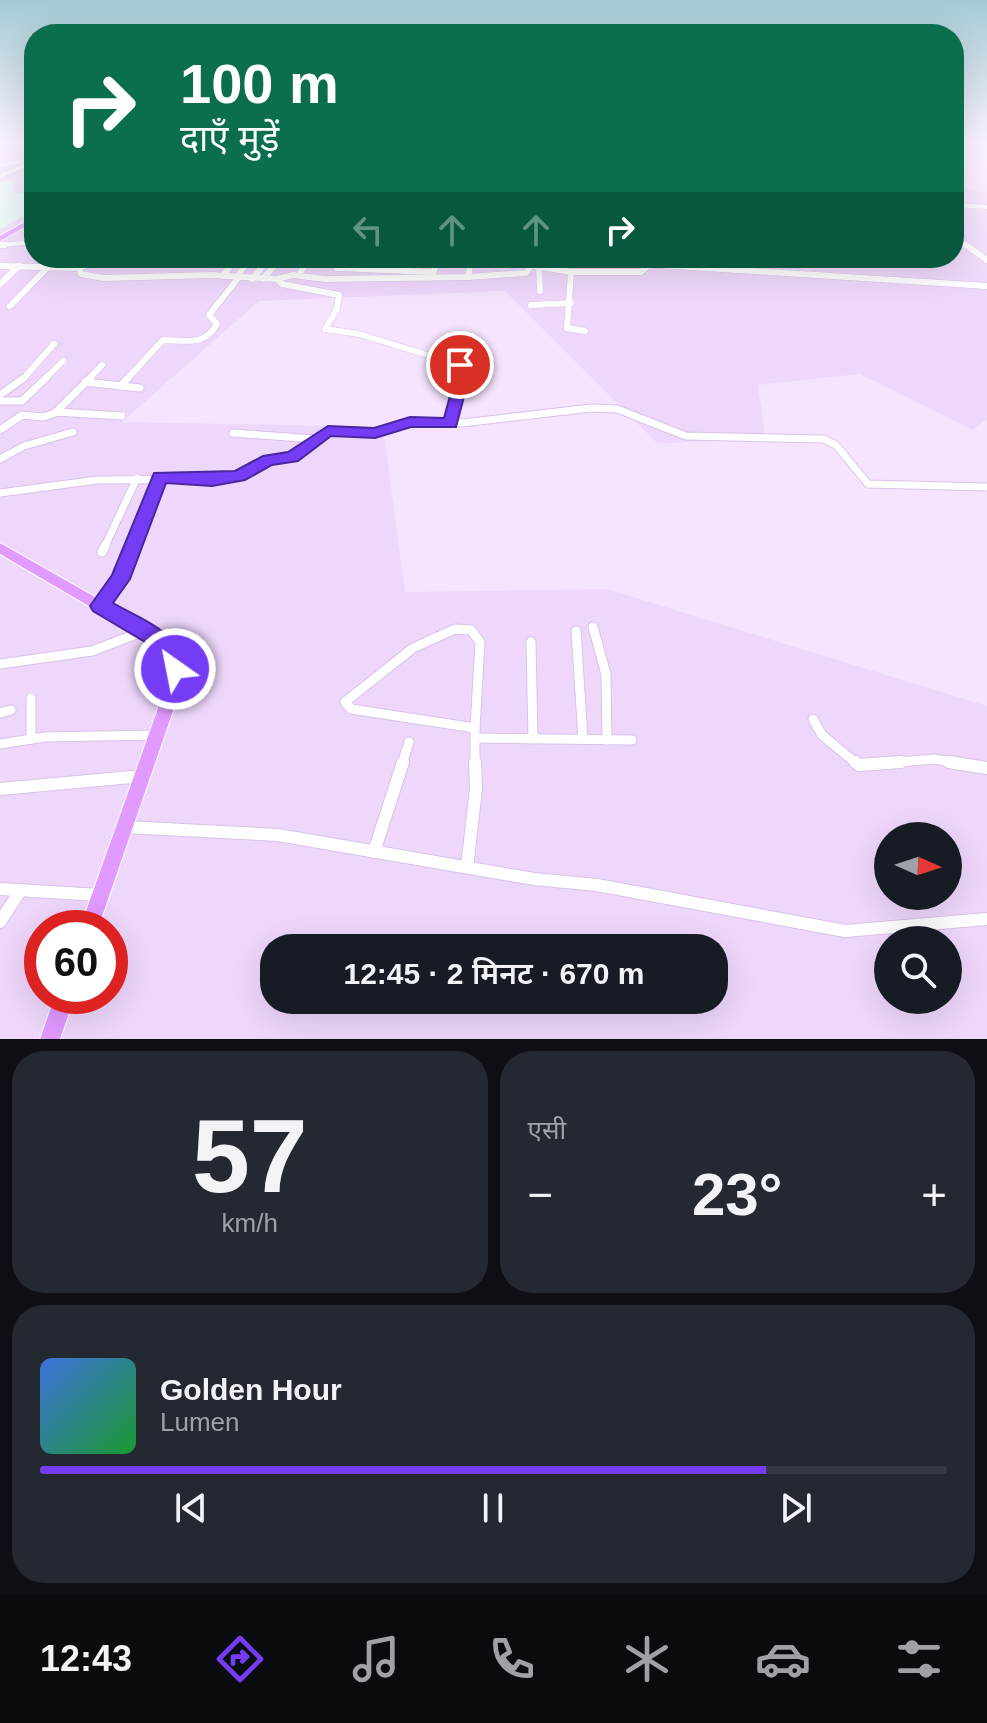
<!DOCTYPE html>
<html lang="hi">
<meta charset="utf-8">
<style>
:root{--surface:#171b24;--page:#242831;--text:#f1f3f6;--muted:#9ea1a6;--line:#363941;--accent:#743cf5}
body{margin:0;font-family:Helvetica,"Noto Sans Devanagari",sans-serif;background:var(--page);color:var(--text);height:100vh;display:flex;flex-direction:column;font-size:30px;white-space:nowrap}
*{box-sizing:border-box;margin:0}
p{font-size:26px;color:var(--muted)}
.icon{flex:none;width:44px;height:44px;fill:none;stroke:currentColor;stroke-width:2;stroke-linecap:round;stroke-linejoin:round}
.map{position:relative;height:1039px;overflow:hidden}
.details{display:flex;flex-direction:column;gap:12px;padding:12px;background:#0d0f14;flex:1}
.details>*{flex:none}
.hud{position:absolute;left:24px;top:24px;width:940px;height:244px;border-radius:32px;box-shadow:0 8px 32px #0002;background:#0b6e4f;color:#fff;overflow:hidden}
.needle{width:52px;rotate:93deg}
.controls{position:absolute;left:874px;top:822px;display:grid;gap:16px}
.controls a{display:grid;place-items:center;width:88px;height:88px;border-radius:50%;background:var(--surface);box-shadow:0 8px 32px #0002;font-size:40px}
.speed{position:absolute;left:24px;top:910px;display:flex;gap:16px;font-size:40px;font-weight:700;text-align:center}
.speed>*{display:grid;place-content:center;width:104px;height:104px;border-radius:50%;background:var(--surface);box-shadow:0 8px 32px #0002;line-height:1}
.speed .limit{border:12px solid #d22;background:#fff;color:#111}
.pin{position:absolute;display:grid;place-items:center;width:68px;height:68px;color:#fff;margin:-34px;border:4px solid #fff;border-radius:50%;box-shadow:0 2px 8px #0007}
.me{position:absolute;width:88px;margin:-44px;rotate:327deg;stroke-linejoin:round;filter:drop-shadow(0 0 6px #0008)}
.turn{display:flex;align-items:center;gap:28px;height:168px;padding:0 24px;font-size:36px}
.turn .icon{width:104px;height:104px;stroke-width:2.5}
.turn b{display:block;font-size:56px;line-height:68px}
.lanes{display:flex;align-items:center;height:76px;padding:0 24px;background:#0003;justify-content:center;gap:40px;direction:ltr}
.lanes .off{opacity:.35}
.big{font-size:60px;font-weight:600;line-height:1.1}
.details .widget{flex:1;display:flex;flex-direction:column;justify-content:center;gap:12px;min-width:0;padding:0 28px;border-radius:32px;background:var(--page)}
.details .dial{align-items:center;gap:0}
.dial b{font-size:104px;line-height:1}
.song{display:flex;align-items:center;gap:24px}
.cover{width:96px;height:96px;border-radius:12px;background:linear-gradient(135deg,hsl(220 70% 55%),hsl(130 70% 35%))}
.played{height:8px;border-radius:4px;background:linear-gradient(90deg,var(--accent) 80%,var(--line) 80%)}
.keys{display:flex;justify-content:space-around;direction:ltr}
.heat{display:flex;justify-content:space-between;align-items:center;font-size:44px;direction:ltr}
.details .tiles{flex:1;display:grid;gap:12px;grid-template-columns:1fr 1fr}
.widget:last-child{grid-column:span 2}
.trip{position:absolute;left:260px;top:934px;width:468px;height:80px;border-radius:32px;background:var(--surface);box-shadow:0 8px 32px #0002;font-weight:600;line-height:80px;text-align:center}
.menu{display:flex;height:128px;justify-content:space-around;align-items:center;background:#090b0e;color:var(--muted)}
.menu .icon{width:56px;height:56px}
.menu .selected{color:var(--accent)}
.menu b{font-size:36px;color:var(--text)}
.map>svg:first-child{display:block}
.residential{fill:#efd7fc;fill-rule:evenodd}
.education{fill:#e0fbf3}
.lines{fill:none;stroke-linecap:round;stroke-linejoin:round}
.minor-far4-casing{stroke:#d8c3e9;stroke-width:5}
.minor-far3-casing{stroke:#d8c3e9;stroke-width:7}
.minor-far2-casing{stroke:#d8c3e9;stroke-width:9}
.minor-far1-casing{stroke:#d8c3e9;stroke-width:11}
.minor-casing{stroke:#d8c3e9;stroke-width:14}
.tertiary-casing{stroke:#d8c3e9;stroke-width:2}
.primary-casing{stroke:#fff;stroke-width:2}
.minor-far4{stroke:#fff;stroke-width:4}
.minor-far3{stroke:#fff;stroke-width:6}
.minor-far2{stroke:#fff;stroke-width:7}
.minor-far1{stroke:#fff;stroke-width:9}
.minor{stroke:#fff;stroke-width:12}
.tertiary{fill:#fff;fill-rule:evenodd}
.primary{fill:#e19aff;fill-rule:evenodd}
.route{fill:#743cf5;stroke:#4b279f;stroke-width:2}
</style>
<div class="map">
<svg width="987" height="1039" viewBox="0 0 987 1039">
<rect width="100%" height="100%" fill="#f6e4fe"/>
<path class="residential" d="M0 142H34V258H954V187L987 193V419L973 430 860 374 758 385 765 436 658 444 505 291 259 301 122 422 383 427 405 592 607 589 987 706V1039H0ZM888 836H948V896H888ZM42 928H110V996H42ZM888 940H948V1000H888ZM274 948H714V1000H274Z"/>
<polygon class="education" points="14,181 13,193 34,193 34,209 0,230 0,182"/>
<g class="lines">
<g class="minor-far4-casing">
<g id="minor-far4">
<polyline points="0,165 19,162"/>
<polyline points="27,188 34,188"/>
<polyline points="954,205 987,207"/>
<polyline points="954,236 969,247"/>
<polyline points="0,245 34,242"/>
</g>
</g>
<g class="minor-far3-casing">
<g id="minor-far3">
<polyline points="0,245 5,245"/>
<polyline points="966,245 987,260"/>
<polyline points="490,258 571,272 567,328 585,331"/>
<polyline points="550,258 987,286"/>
<polyline points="0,266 79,268 103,259 141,262"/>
<polyline points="539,266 540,291"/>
<polyline points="79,268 81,274 104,278 212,275 277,279"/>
<polyline points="337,268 433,272"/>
<polyline points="301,271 311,258"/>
<polyline points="571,272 641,272 649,265"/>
<polyline points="223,276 236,258"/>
<polyline points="432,276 439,258"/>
<polyline points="237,277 250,258"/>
<polyline points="468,277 526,273 531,265"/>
<polyline points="252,279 269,259"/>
<polyline points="263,279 279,260"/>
<polyline points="0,284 19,266"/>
<polyline points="531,305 571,303"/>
<polyline points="10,306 50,265"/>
<polyline points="23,379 54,344"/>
<polyline points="45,379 63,361"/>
<polyline points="89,379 102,365"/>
<path d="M127 379 163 340C186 340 204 347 217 324L209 315 239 277"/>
<polyline points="460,379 463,366 359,334 325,329 337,309 339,295 282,284 277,279 293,275 325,279 468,277 472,258"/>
</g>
</g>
<g class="minor-far2-casing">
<g id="minor-far2">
<polyline points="85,382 140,388"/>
<polyline points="120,386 129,377"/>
<polyline points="0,395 25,377"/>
<polyline points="0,401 22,401 47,377"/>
<polyline points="56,412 122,416"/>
<polyline points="450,423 461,377"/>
<polyline points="0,430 22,415 43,417 55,413 91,377"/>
<polyline points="233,433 314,439"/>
<polyline points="0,459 24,446 73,432"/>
<polyline points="0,493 97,480 225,479 269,460 292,458 328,431 375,433 417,421 462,423 591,408 617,409 686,436 824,439 836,445 868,484 987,487"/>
<polyline points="104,548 137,478"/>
<polyline points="133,548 160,477"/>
</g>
</g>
<g class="minor-far1-casing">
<g id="minor-far1">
<polyline points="102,552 105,546"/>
<polyline points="100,606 121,579 134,546"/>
<polyline points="593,627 606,674 607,740"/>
<polygon points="455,629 471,630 480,642 475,728 351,709 345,702 413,648"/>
<polyline points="576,631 583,739"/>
<polyline points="531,642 533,739"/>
<polyline points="0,664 92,651 144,631"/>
<polyline points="31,698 31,739"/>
<polyline points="0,713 11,710"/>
<polyline points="813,719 822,735 857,764"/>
<polyline points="475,728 475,764"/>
<polyline points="476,738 632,740"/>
<polyline points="0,744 44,737 156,735"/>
<polyline points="402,764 409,742"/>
<polyline points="876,764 934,759 961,764"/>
</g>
</g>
<g class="minor-casing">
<g id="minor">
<polyline points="855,762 859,765 901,762"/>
<polyline points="949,762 987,768"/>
<polyline points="0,789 142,776"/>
<polyline points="125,827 278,835 534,879 597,885 845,931 987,919"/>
<polyline points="374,852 403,762"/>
<polyline points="467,867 476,789 475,762"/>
<polyline points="0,889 99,895"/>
<polyline points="0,922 20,891"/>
</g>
</g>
<g class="tertiary-casing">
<polygon id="tertiary" points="34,160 34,164 0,178 0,174"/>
</g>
<g class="primary-casing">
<g id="primary">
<polygon points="34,217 34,222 0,241 0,236"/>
<polygon points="0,543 162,635 174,646 182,669 173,711 98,928 80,928 157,711 168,669 163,653 152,643 0,554"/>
<polygon points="55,996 75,996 60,1039 40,1039"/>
</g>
</g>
<use href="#minor-far4" class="minor-far4"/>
<use href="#minor-far3" class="minor-far3"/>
<use href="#minor-far2" class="minor-far2"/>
<use href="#minor-far1" class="minor-far1"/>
<use href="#minor" class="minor"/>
<use href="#tertiary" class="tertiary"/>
<use href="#primary" class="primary"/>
</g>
<linearGradient id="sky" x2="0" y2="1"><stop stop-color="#a4cad4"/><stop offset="0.49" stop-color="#fbf3ff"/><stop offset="1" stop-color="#fbf3ff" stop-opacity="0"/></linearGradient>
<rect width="987" height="288" fill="url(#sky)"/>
<path class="route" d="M455 362H465L471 370 456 427H411L375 438 331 436 298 461 272 465 245 480 212 486 166 483 130 579 113 603C148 623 174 628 186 669L183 676H167L160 655 150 645 93 611 90 606 112 575 154 473 235 471 263 456 288 452 328 426 374 428 410 417 444 418 457 370Z"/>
</svg>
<div class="controls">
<a><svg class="needle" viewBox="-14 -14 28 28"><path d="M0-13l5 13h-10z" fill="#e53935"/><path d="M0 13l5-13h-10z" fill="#9ea1a6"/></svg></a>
<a><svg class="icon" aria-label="search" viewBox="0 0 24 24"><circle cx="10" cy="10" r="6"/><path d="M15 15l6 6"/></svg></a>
</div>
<div class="speed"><div class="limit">60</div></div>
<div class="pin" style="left:460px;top:365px;background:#d93025"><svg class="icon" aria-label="arrive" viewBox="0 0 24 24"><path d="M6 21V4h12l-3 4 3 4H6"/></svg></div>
<svg class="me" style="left:175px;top:669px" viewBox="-20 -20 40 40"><circle r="17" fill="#743cf5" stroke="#fff" stroke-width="3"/><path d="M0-11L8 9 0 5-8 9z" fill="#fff"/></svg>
<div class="trip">12:45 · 2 मिनट · 670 m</div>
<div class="hud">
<div class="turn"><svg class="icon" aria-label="right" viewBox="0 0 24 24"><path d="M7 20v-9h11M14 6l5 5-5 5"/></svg><div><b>100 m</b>दाएँ मुड़ें</div></div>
<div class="lanes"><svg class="icon off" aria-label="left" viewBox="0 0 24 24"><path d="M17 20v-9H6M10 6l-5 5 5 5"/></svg><svg class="icon off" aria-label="ahead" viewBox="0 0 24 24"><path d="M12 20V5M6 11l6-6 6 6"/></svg><svg class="icon off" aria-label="ahead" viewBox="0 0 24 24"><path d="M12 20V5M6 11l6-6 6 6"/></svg><svg class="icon" aria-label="right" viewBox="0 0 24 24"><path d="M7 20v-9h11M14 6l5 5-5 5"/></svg></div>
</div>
</div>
<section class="details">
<div class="tiles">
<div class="widget dial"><b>57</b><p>km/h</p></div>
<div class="widget"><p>एसी</p>
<div class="heat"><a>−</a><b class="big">23°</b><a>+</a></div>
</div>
<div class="widget">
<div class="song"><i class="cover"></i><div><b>Golden Hour</b><p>Lumen</p></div></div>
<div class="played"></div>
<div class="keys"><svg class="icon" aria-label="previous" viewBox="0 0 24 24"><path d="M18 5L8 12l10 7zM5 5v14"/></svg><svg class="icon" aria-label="pause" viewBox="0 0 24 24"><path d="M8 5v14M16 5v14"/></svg><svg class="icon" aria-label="next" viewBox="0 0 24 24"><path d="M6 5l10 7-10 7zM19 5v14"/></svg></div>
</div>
</div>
</section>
<nav class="menu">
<b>12:43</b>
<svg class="icon selected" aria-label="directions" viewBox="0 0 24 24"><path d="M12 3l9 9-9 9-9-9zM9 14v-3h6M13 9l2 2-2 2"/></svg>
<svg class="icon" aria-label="music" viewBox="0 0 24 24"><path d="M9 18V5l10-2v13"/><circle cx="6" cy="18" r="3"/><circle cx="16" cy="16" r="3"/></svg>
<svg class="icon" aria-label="phone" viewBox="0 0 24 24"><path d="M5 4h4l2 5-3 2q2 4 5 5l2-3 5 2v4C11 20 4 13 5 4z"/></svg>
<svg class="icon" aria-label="climate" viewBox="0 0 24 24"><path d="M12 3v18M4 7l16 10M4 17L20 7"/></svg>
<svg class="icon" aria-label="car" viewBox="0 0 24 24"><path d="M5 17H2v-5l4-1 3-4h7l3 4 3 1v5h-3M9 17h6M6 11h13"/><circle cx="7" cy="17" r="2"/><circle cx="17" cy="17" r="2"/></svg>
<svg class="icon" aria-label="filters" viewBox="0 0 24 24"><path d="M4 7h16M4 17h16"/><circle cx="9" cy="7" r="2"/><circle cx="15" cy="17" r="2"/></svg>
</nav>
